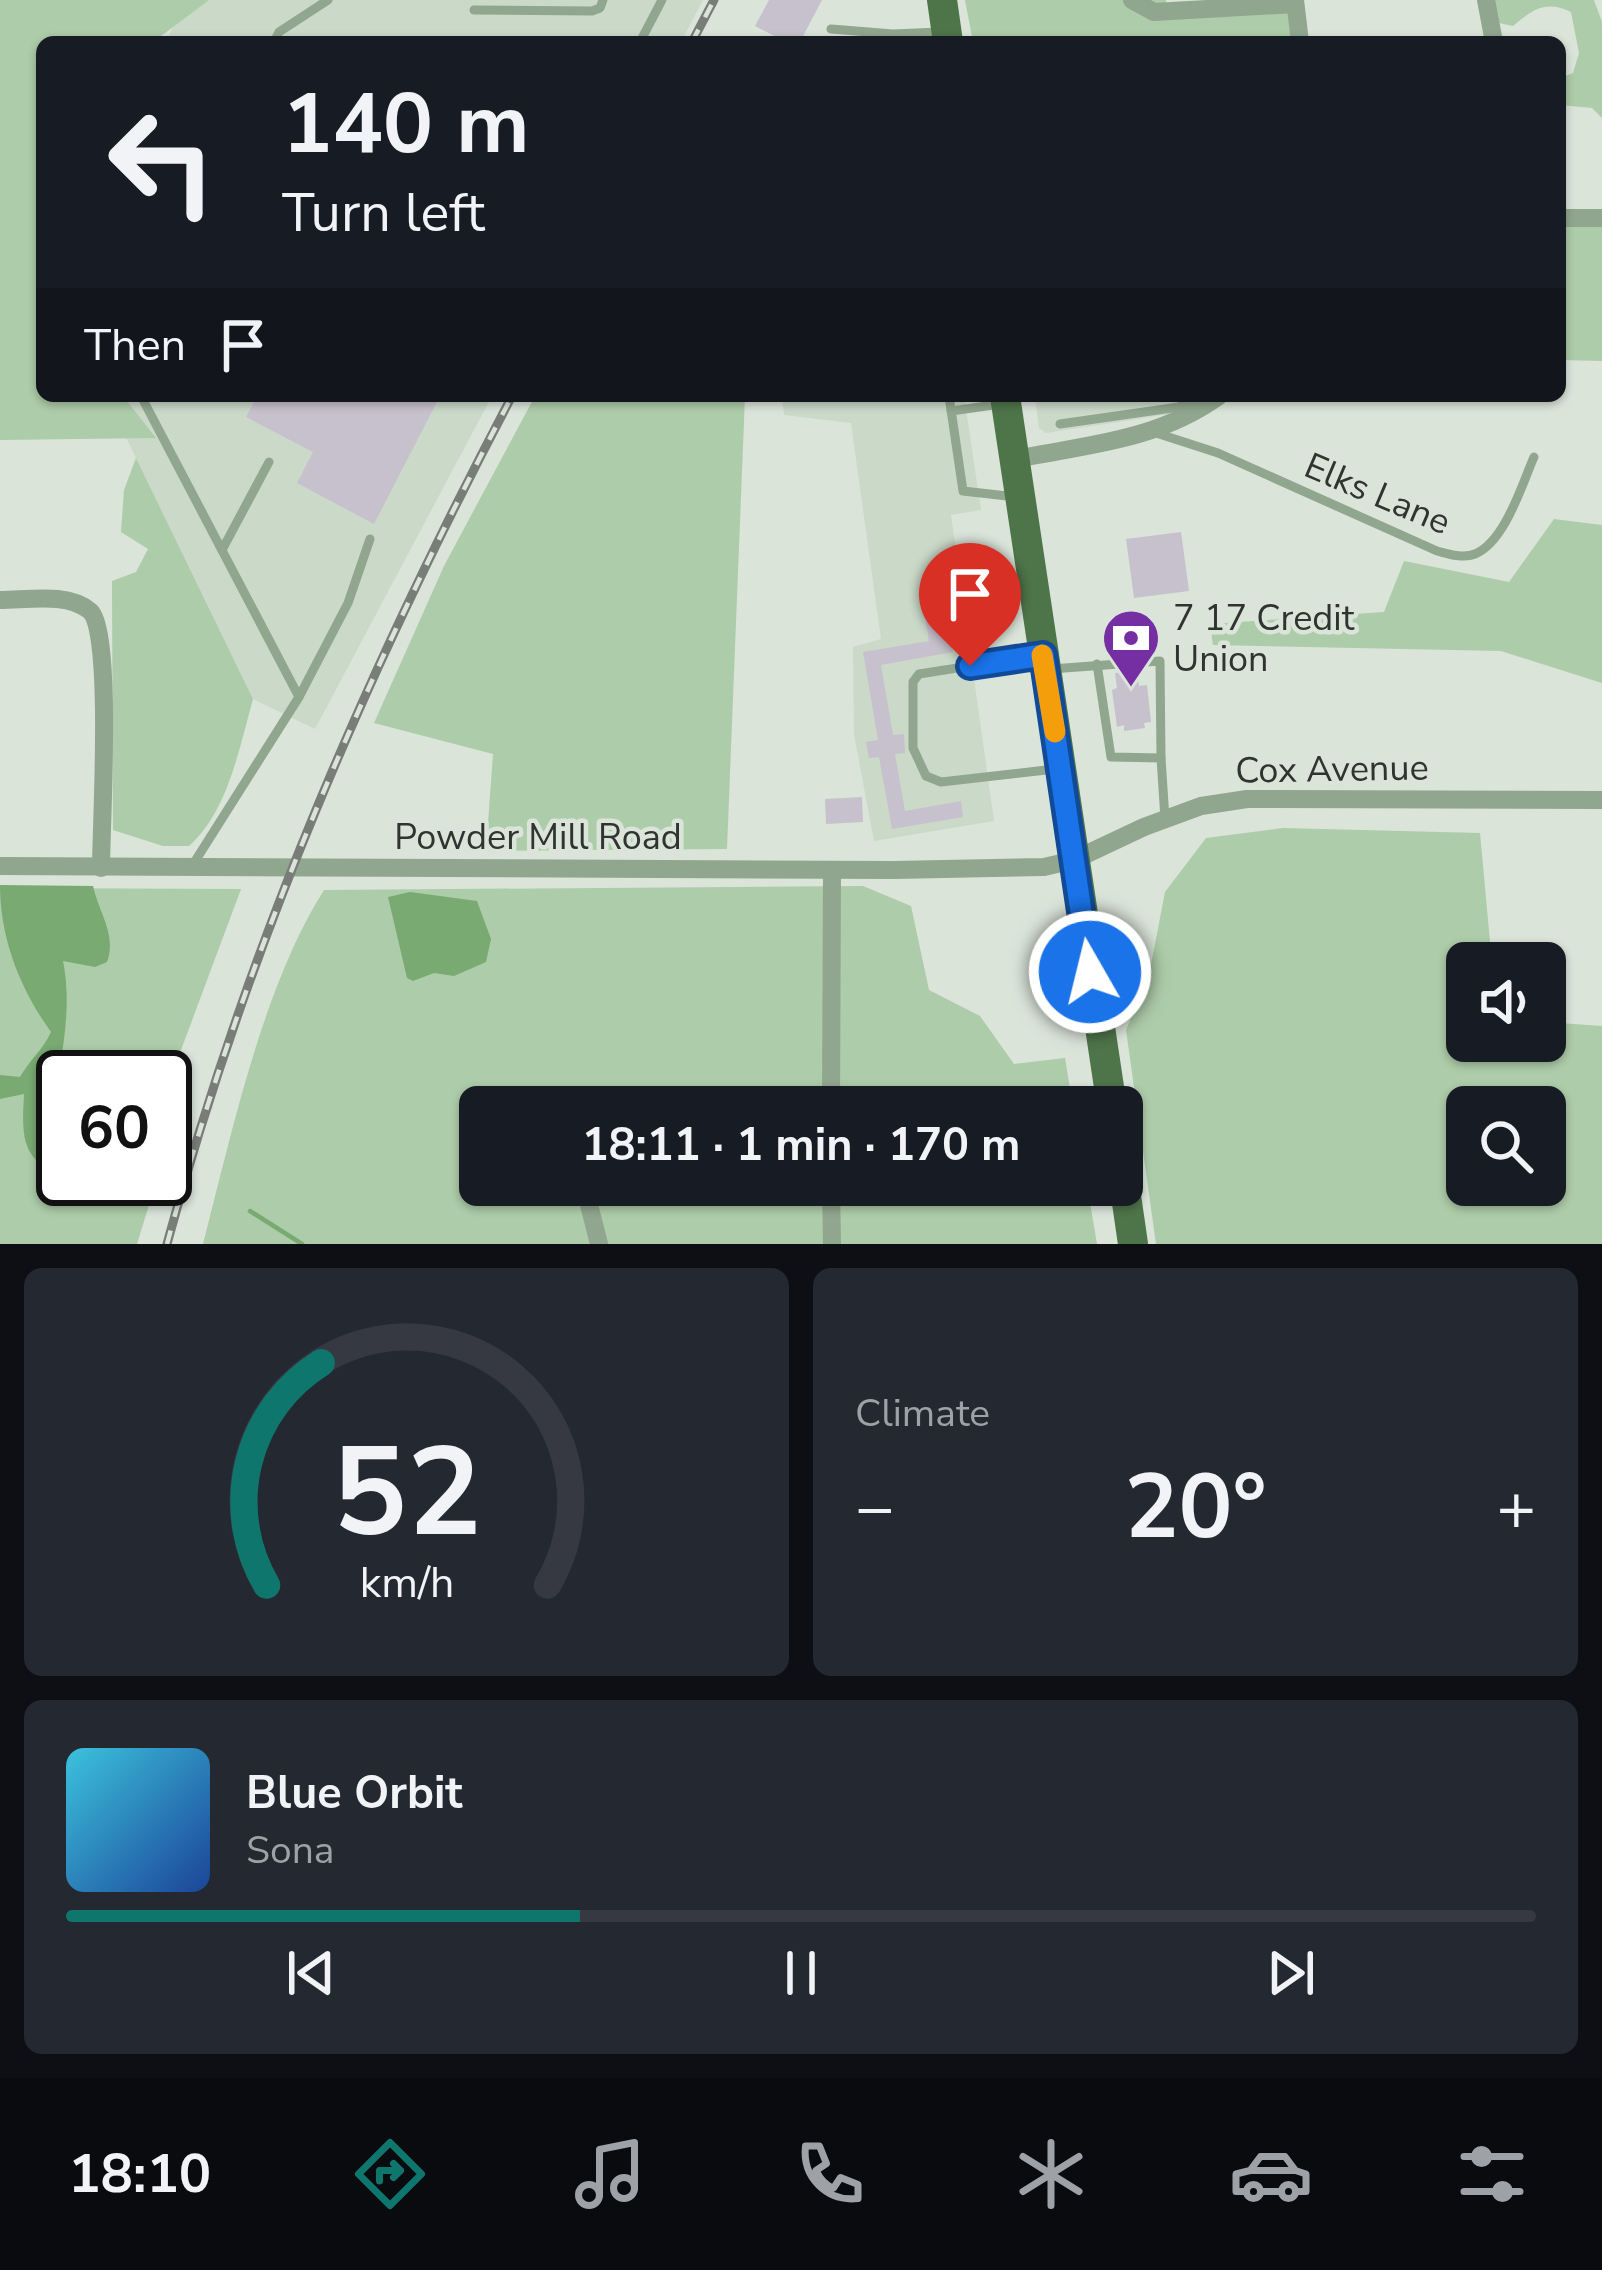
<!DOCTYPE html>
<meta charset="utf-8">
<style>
:root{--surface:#171b24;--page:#242831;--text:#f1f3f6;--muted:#9ea1a6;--line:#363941;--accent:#0f766e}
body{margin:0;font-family:"Nunito Sans",sans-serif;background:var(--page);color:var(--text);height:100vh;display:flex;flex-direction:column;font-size:45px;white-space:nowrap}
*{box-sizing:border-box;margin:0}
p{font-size:39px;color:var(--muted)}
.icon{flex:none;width:66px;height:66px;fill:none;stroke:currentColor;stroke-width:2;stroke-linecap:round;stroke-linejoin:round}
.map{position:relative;height:1244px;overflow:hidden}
.side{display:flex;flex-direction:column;gap:24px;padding:24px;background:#0d0f14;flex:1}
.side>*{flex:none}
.banner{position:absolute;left:36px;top:36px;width:1530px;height:366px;border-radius:18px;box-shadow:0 3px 9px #0004;background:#171b24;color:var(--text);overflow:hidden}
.fabs{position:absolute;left:1446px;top:942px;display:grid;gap:24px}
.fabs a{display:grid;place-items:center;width:120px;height:120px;border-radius:18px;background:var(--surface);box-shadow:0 3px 9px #0004;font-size:60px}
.speed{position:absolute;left:36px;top:1050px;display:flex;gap:24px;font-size:60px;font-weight:700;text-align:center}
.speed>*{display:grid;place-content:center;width:156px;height:156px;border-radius:50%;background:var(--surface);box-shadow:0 3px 9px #0004;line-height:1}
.speed .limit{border:6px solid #111;border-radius:18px;background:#fff;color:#111}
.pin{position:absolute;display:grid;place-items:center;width:102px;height:102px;color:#fff;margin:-123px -51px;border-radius:50% 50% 50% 0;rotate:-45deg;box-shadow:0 0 12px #0007}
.pin .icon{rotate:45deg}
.me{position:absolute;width:132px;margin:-66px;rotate:352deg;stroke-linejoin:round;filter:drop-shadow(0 0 9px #0008)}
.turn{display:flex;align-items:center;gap:42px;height:252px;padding:0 48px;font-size:54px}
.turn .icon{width:156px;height:156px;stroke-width:2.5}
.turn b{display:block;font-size:84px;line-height:102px}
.then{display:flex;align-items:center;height:114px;padding:0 48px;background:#0003;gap:24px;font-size:45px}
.big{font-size:90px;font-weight:700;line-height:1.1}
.side .tile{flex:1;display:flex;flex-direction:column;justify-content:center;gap:18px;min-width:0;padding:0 42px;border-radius:18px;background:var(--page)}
.side .dial{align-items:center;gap:0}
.dial svg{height:312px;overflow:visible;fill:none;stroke:var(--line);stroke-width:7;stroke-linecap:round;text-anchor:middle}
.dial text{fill:var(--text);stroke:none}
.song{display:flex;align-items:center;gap:36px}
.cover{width:144px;height:144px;border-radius:18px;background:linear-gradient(135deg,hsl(190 70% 55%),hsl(220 70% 35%))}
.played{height:12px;border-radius:6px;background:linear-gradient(90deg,var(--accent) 35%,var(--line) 35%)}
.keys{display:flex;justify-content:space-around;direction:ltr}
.heat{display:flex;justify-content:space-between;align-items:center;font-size:66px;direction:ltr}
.side .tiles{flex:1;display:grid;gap:24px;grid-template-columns:1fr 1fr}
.tile:last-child{grid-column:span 2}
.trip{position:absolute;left:459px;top:1086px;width:684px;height:120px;border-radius:18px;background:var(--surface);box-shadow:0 3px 9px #0004;font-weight:700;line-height:120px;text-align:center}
.menu{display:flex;height:192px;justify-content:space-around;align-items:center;background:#090b0e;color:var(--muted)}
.menu .icon{width:84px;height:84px}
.menu .current{color:var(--accent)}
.menu b{font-size:54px;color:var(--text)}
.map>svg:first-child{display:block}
.built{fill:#cad9c8}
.green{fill:#adcca9;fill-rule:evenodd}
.water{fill:#79aa72}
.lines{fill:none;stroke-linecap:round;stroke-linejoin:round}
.stream{stroke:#79aa72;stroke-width:4.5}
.building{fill:#c7c1cd}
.lane{stroke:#91a68e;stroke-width:9}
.street{stroke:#91a68e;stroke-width:18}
.primary{stroke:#4e7449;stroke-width:30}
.rail-casing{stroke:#787e77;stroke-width:9}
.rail{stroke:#dae4d9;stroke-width:4.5;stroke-dasharray:14;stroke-linecap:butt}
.route-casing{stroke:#114b97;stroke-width:30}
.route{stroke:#1a73e8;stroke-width:21}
.slow{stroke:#f59e0b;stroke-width:21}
.labels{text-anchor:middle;stroke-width:9;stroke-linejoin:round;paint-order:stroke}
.street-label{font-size:36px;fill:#303430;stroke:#dae4d9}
.poi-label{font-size:36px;fill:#303430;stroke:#dae4d9;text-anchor:start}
</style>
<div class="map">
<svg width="1602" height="1244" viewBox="0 0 1602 1244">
<rect width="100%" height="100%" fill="#dae4d9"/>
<g class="built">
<polygon points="185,0 703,0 681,42 166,42"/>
<polygon points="106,396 492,396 315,729 253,699"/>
<polygon points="782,396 964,396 981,510 951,515 994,821 874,841 854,734 853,647 881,639 851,423 784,415"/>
<polygon points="1035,396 1208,396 1183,412 1046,433 1039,428"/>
</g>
<g class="green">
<polygon points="0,0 209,0 153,42 42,42 42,396 123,396 156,438 0,440"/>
<polygon points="965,0 1166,0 1166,12 1295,4 1300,42 973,42"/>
<path d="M1493 0H1594L1602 22V118L1592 108 1560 105V78L1573 73 1579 53 1571 12C1546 0 1533 9 1513 26L1499 23Z"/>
<polygon points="1602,225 1602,361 1560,360 1560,226"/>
<polygon points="535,396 745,396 727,849 486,851 493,754 374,723 444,566"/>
<path d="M136 458 253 699C239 749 228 811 189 846H163L113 830 112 581 136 572 148 549 121 532 124 490Z"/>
<polygon points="1554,519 1602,525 1602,683 1501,651 1213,645 1210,624 1384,612 1404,561 1509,582"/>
<path d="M1283 828 1480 833 1492 963H1467V1041H1545V1022L1602 1026V1244H1156L1126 1030 1149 975 1165 892 1206 838ZM1467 1107H1545V1185H1467Z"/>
<path d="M863 886 911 906 929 990 980 1016 1014 1064 1065 1058 1073 1107H480V1185H1087L1097 1244H203C232 1132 263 986 324 890Z"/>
<polygon points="0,888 241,889 165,1093 165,1077 63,1077 63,1179 157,1179 137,1244 0,1244"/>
</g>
<g class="water">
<path d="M0 885 93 886C99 913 117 935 107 962L95 967 63 961C70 995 66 1031 60 1066L69 1077H63V1177C20 1159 22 1136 24 1094L0 1099V1075L20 1077C30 1059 43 1050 51 1032 20 989 0 938 0 885Z"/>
<polygon points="410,892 477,901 491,939 486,962 454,976 434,973 413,981 407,978 388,897"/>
</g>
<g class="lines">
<polyline class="stream" points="250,1211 302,1244"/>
</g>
<g class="building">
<polygon points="769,0 822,0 800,42 786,42 755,26"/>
<polygon points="257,396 440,396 374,524 297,483 313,452 246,417"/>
<polygon points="1181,532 1189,591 1134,598 1126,539"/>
<polygon points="944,600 953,652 881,665 893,735 904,734 905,753 895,754 905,811 961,801 963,817 892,829 879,757 869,758 866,742 878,740 863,652 929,641 923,604"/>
<polygon points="1137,672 1139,686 1147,685 1151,722 1144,723 1145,728 1124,731 1124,725 1117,727 1112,690 1117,688 1115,673"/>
<polygon points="862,797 863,822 826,824 825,799"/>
</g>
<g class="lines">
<g class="lane">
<polyline points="474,10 592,11 600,8 603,0"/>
<polyline points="831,29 893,34 939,32"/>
<polyline points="274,42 279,32 328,0"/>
<polyline points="640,42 662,0"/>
<polyline points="141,396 299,697 192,866"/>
<polyline points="949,396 963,491 1016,497"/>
<polyline points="951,411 1001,404"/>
<polyline points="1060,424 1179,407 1194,396"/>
<path d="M1153 432 1218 453 1437 551C1449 554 1463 559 1475 554 1505 542 1522 484 1534 457"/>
<polyline points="222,550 269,462"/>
<polyline points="1040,655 919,674 913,682 913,748 926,776 941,782 1055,769"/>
<polyline points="1097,664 1111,757 1161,758 1165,819"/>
<polyline points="1051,669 1160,661 1161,758"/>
<polyline points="299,697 348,603 370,539"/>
</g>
<g class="street">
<polyline points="1132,0 1154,12 1295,4"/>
<polyline points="1295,0 1300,42"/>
<polyline points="1486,0 1494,42"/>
<polyline points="1560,218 1602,218"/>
<path d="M1015 459C1088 445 1158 440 1219 396"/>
<path d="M0 600C27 600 68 592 90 611 113 632 101 827 101 868"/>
<polyline points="0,866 894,870 1044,867 1074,860 1144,827 1201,806 1247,799 1602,800"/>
<polyline points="831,1107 832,870"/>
<polyline points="584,1185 599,1244"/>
<polyline points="831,1185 832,1244"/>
</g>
<g class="primary">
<polyline points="942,0 948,42"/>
<polyline points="1005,396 1112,1107"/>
<polyline points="1122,1168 1133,1244"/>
</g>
<g class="rail-casing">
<g id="rail">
<polyline points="692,42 714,0"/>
<path d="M167 1244C247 947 369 667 512 396"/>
</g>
</g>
<use href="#rail" class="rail"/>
</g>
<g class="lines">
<g class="route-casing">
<polyline id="route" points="970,666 1043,655 1090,972"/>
</g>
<use href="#route" class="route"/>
<polyline class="slow" points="1042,655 1055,732"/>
</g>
<defs>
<g id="bank-pin" transform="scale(3)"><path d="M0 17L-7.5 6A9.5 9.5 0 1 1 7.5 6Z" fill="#752fa2" stroke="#dae4d9"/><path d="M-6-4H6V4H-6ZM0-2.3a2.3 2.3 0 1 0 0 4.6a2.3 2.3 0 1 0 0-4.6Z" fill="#fff"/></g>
</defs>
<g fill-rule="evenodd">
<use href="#bank-pin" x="1131" y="638"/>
</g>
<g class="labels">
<g class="street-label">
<text transform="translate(1378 493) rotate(23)" y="13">Elks Lane</text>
<text transform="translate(1332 768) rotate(-1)" y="13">Cox Avenue</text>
<text x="538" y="849">Powder Mill Road</text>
</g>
<g class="poi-label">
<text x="1173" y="630">7 17 Credit<tspan x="1173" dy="41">Union</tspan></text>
</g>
</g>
</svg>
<div class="fabs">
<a><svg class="icon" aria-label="sound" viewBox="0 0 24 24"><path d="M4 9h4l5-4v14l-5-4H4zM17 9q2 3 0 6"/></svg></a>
<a><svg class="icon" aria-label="search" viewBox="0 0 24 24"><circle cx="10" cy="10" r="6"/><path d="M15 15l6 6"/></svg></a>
</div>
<div class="speed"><div class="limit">60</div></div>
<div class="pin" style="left:970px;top:666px;background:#d93025"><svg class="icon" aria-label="arrive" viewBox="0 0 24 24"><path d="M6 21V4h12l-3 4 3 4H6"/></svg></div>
<svg class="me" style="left:1090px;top:972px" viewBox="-20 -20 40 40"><circle r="17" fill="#1a73e8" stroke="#fff" stroke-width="3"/><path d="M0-11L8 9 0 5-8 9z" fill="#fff"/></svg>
<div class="trip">18:11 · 1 min · 170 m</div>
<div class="banner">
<div class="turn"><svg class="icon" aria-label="left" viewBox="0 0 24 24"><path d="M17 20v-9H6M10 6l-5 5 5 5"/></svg><div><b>140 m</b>Turn left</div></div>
<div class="then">Then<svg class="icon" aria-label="arrive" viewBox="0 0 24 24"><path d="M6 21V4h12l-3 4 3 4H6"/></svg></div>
</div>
</div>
<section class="side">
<div class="tiles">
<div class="tile dial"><svg viewBox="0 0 100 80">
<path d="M14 69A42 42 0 1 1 86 69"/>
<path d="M14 69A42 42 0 0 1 28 12" stroke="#0f766e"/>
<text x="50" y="56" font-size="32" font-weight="700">52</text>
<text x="50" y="72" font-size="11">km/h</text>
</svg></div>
<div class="tile"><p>Climate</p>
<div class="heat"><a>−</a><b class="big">20°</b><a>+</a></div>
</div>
<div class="tile">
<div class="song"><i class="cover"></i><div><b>Blue Orbit</b><p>Sona</p></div></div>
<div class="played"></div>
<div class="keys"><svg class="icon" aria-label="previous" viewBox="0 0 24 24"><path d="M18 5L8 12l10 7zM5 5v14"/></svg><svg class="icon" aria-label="pause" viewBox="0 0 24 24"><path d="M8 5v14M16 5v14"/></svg><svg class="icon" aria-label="next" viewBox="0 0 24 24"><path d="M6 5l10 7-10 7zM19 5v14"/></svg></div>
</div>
</div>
</section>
<nav class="menu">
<b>18:10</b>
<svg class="icon current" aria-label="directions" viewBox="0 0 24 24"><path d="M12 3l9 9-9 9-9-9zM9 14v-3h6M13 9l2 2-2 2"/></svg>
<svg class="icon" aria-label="music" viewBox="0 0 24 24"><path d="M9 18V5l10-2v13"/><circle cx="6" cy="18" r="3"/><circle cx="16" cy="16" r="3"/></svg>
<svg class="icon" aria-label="phone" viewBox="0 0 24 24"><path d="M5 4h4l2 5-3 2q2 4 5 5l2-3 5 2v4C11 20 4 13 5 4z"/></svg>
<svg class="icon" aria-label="climate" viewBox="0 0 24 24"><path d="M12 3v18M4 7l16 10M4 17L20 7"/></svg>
<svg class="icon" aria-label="car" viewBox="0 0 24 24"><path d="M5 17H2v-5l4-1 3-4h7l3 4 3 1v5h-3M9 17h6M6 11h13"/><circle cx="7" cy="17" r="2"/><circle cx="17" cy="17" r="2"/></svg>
<svg class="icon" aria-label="filters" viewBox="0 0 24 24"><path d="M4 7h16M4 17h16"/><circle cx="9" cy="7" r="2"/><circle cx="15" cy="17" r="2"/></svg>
</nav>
